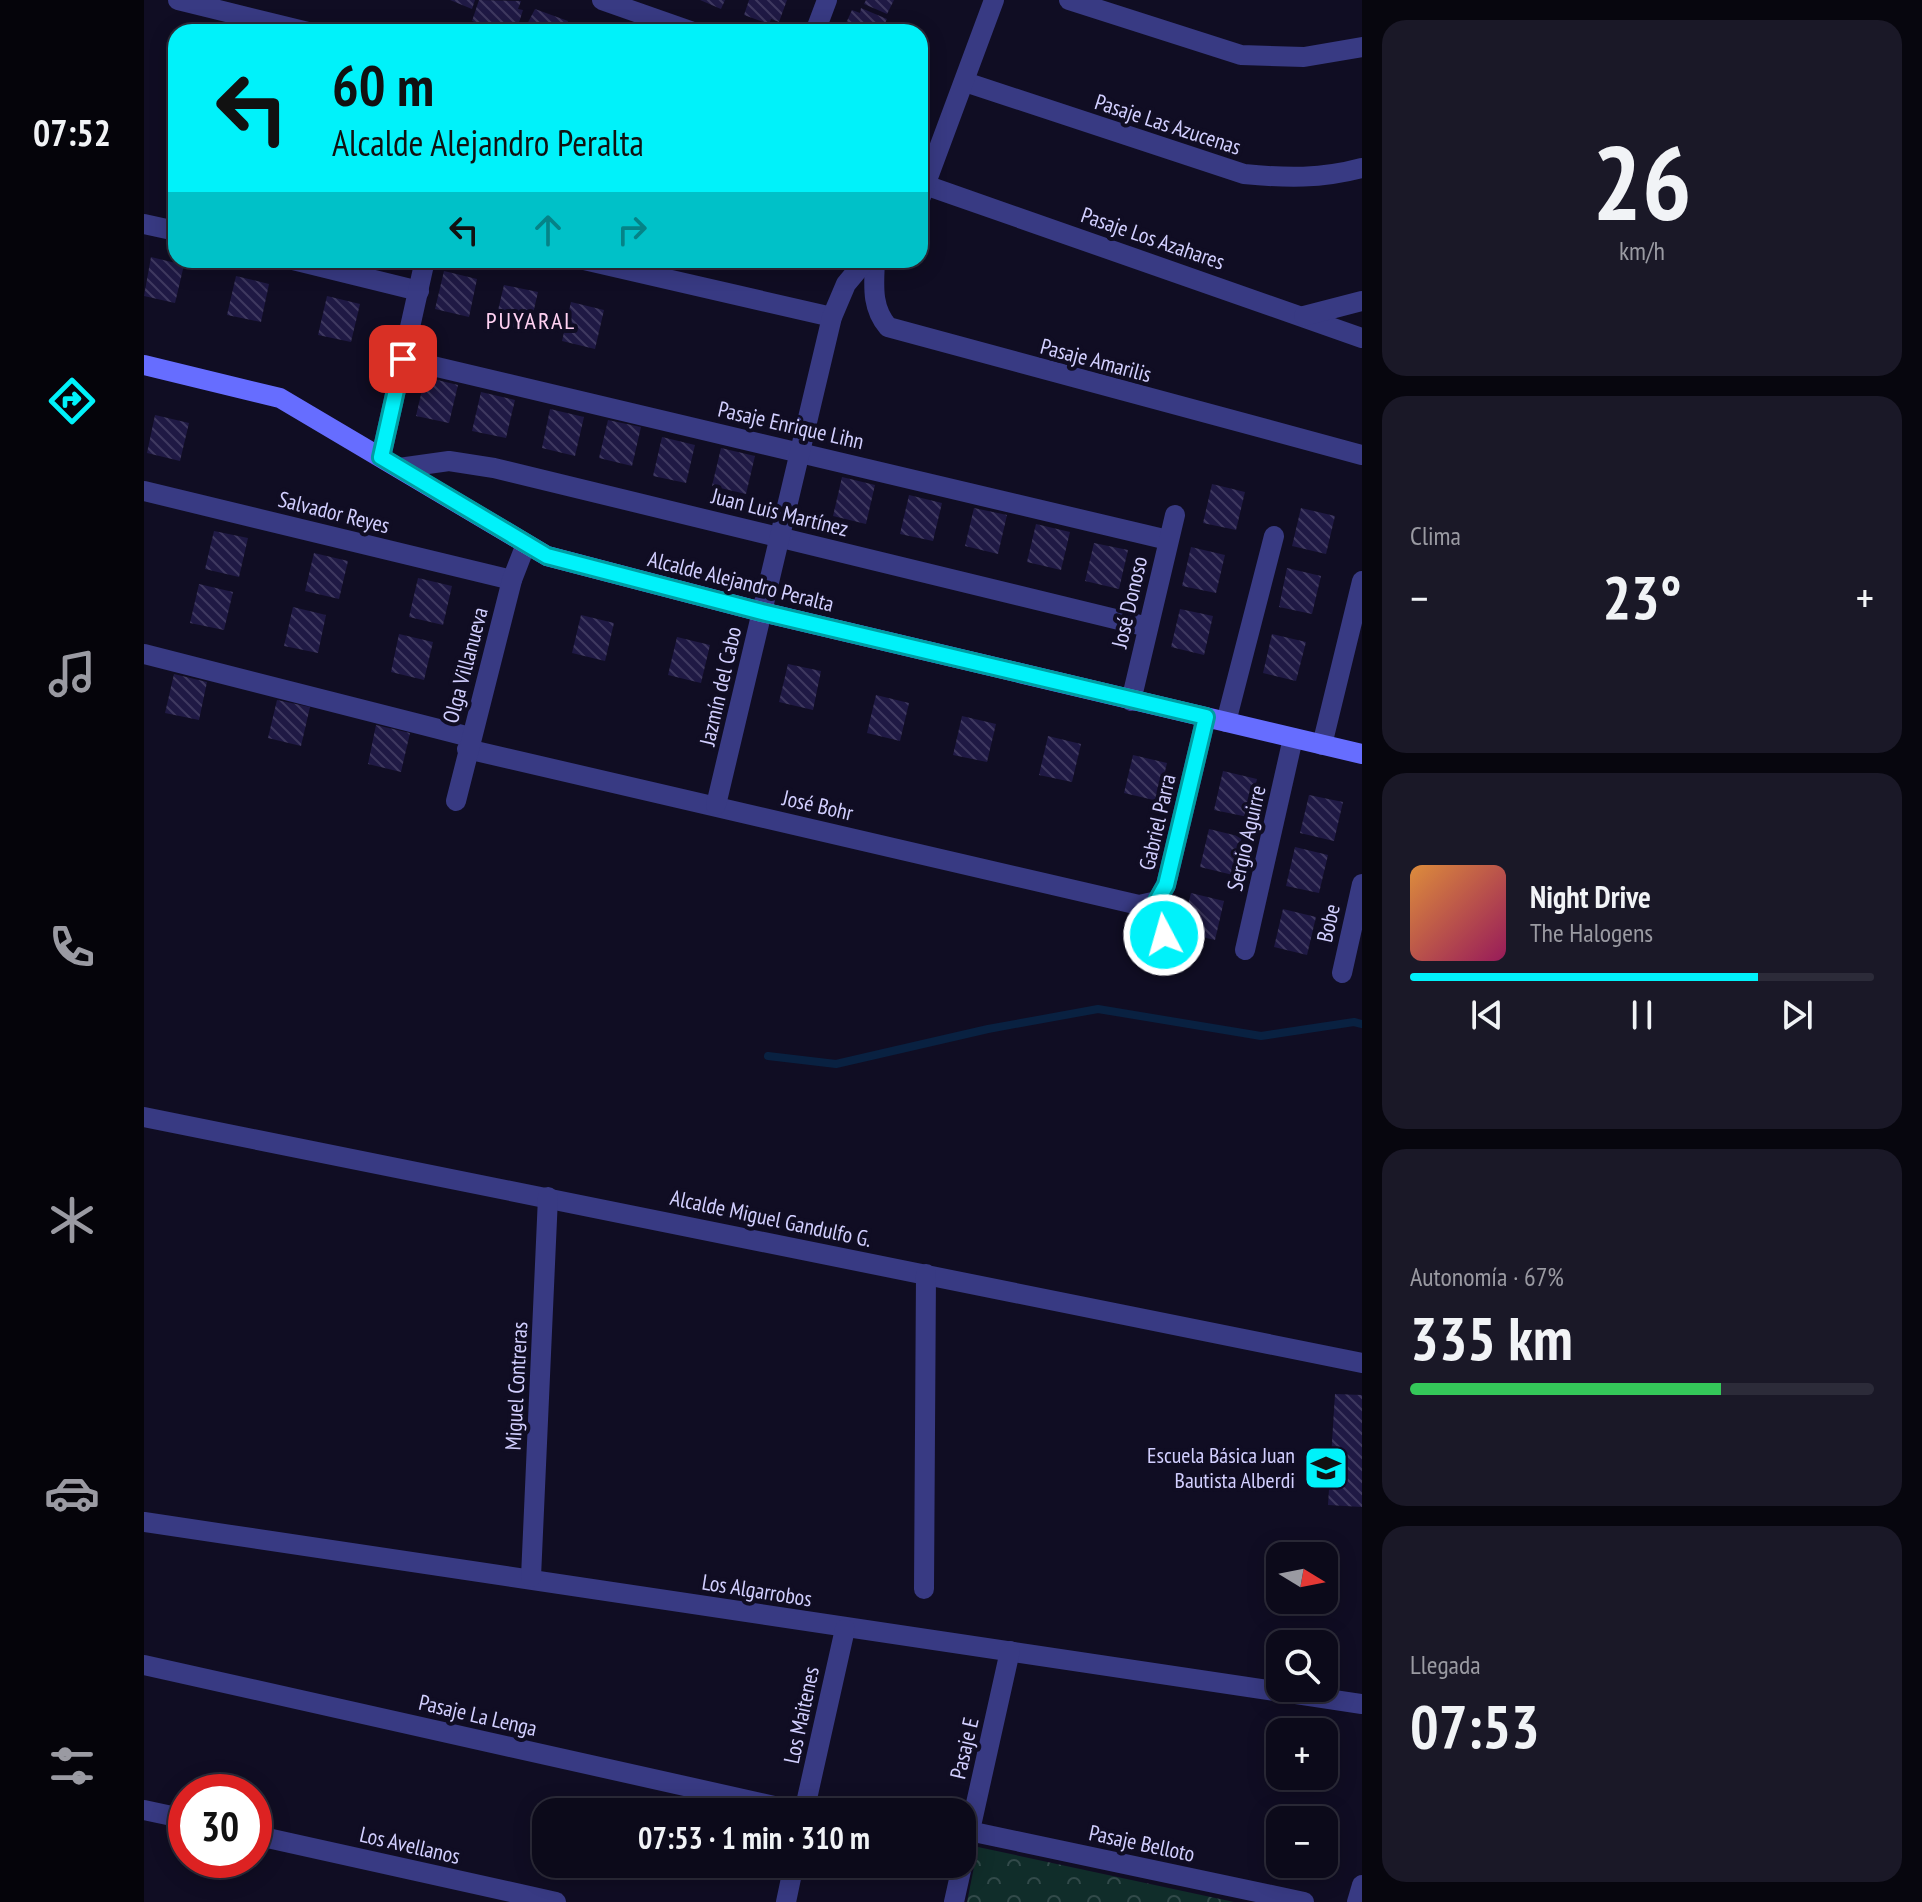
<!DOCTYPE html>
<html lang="es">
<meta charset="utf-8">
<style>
:root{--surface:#0c0a1a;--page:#1a1827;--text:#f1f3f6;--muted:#9a9aa2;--line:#2c2b39;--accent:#00f2fa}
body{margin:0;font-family:"PT Sans Narrow",sans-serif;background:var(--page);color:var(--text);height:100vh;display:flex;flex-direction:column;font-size:30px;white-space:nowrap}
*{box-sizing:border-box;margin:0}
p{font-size:26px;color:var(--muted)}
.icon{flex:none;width:44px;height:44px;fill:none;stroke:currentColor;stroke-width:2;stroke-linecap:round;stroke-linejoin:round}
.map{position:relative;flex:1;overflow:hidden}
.drawer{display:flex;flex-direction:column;gap:20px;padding:20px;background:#07060e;width:560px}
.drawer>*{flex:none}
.banner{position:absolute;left:24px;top:24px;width:760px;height:244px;border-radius:24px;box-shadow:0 4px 20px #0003,0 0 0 2px var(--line);background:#00f2fa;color:#111;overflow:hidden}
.needle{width:52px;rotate:100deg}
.tools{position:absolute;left:1122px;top:1542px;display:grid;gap:16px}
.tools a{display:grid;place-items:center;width:72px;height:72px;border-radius:16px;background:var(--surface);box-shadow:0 4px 20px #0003,0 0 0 2px var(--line);font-size:40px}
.speed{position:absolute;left:24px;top:1774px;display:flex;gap:16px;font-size:40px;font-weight:700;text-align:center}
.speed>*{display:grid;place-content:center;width:104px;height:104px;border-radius:50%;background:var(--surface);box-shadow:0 4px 20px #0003,0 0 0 2px var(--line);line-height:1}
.speed .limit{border:12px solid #d22;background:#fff;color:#111}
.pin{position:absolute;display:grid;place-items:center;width:68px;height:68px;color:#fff;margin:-34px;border-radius:16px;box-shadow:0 4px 12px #0006}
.me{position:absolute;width:88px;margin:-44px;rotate:354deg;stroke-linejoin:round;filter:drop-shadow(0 0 6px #0008)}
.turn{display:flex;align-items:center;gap:28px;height:168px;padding:0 32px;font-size:36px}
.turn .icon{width:104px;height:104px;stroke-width:2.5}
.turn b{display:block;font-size:56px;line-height:68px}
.lanes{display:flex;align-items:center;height:76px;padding:0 32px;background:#0003;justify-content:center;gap:40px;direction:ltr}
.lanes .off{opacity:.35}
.big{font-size:60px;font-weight:800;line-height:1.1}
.drawer .card{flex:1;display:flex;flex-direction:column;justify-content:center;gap:12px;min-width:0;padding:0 28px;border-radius:24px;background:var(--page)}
.drawer .dial{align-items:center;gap:0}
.dial b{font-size:104px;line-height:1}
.song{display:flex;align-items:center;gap:24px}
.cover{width:96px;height:96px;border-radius:12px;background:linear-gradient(135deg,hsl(30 70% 55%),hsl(330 70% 35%))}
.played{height:8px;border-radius:4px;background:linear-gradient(90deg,var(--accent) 75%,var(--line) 75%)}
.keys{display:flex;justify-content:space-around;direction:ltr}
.heat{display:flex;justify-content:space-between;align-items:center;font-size:44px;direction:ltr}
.charge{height:12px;border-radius:6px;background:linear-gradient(90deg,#34c759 67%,var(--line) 0)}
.trip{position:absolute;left:388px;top:1798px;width:444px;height:80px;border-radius:24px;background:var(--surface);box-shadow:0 4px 20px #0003,0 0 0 2px var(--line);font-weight:800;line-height:80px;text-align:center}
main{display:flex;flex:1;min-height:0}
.menu{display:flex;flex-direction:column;width:144px;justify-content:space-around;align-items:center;background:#05040a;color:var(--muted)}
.menu .icon{width:56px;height:56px}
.menu .on{color:var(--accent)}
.menu b{font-size:36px;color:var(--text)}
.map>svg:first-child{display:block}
.park{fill:url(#park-crowns)}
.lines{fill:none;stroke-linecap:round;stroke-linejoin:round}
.stream{stroke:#092141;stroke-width:8}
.building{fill:url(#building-back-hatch)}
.street{stroke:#383a83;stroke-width:20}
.secondary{stroke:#666dff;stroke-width:20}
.route-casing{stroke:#009da2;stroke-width:20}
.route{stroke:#00f2fa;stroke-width:14}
.labels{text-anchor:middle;stroke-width:8;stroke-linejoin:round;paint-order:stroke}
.street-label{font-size:22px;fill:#d2cfff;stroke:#100d23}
.poi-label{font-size:22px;fill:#d2cfff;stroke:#100d23;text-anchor:end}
.neighbourhood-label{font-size:24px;letter-spacing:2px;fill:#ffd1f2;stroke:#100d23}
</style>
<main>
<nav class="menu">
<b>07:52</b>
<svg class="icon on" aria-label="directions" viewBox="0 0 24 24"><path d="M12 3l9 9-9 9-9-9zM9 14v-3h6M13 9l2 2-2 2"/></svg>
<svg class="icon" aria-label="music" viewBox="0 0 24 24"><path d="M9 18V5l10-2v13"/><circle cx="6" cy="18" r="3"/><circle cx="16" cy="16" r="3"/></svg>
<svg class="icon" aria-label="phone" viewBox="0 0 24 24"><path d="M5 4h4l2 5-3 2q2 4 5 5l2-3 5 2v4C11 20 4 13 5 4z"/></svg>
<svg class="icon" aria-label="climate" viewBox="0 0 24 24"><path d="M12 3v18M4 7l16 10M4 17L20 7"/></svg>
<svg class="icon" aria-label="car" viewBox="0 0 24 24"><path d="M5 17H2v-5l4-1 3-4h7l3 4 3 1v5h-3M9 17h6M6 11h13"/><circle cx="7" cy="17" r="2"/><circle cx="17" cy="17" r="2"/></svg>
<svg class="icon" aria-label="filters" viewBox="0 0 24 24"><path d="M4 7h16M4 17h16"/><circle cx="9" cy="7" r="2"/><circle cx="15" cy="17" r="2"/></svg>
</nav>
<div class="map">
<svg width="1218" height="1902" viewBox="0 0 1218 1902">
<defs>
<pattern id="park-crowns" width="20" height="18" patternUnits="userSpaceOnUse" patternTransform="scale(2)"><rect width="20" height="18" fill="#102d2a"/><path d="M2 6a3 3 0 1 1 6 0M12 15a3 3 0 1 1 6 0" fill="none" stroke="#324a4a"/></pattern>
<pattern id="building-back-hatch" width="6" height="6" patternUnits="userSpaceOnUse" patternTransform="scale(2)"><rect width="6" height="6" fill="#1f1944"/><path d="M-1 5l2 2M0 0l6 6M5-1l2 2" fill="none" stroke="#3f3960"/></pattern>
</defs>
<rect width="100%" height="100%" fill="#100d23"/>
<polygon class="park" points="834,1847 1090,1902 823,1902"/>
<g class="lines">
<polyline class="stream" points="624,1056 692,1064 844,1029 954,1009 1117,1036 1210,1022 1218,1024"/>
</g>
<g class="building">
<polygon points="306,0 331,0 328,9"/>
<polygon points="335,0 377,1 374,9 379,10 372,32 356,32 328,21"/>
<polygon points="556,0 581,0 577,9"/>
<polygon points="605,0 643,0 635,22 627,19 625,24 600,15"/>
<polygon points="722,0 750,0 743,14 720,4"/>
<polygon points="717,8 743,19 737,32 698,32 708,10 716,13"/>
<polygon points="391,9 424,21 422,29 429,32 379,32"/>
<polygon points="7,257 40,265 31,303 0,296"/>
<polygon points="300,271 333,279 325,317 291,309"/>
<polygon points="92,276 125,284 117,322 83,315"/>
<polygon points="360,285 394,292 385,331 351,323"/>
<polygon points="183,296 216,304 207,342 174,335"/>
<polygon points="427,302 460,310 451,349 418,341"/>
<polygon points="281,377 314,385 305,423 272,416"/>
<polygon points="337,392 371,400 362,438 328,431"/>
<polygon points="406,409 440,417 431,456 398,448"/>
<polygon points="11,415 45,423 36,461 3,453"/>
<polygon points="464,420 497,427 488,466 455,458"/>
<polygon points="518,437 551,445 542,483 509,476"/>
<polygon points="577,448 611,456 602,494 568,486"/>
<polygon points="698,477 731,485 722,524 689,516"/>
<polygon points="1068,484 1101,492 1092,530 1059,523"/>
<polygon points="765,495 798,503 789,541 756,534"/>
<polygon points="830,508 863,515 854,554 821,546"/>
<polygon points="1157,508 1191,516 1182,554 1148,546"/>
<polygon points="892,524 926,532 917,570 883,562"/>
<polygon points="70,531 104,538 95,577 61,569"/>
<polygon points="950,543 984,550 975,589 941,581"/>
<polygon points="1047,547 1081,555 1072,593 1038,586"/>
<polygon points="170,553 204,561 195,599 161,591"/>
<polygon points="1143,568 1177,576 1168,614 1135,607"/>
<polygon points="274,578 308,586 299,625 265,617"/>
<polygon points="55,584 89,592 80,630 46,623"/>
<polygon points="149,607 182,615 174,653 140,646"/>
<polygon points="1036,609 1069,616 1060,655 1027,647"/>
<polygon points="437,615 470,623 461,661 428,653"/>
<polygon points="255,634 289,642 280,680 247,672"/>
<polygon points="1128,634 1162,642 1152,681 1119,673"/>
<polygon points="533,637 566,645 557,683 524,675"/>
<polygon points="644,664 677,671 669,710 635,702"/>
<polygon points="30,674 63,682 55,720 21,713"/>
<polygon points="732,695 765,703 756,741 723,733"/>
<polygon points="133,700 166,707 157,746 124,738"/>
<polygon points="818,716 852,724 843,762 809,755"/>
<polygon points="232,725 266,733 257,772 224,764"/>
<polygon points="904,736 937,744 928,782 895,775"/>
<polygon points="989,755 1023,763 1014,801 980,793"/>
<polygon points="1079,771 1113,779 1104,817 1070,810"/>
<polygon points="1165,795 1199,802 1190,841 1156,833"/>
<polygon points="1065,829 1098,837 1089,875 1056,867"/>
<polygon points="1151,847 1184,855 1175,893 1142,886"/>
<polygon points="1047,893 1080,901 1071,940 1037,932"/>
<polygon points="1139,909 1172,917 1163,955 1130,947"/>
<polygon points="1191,1394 1218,1395 1218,1507 1184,1505"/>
</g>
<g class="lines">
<g class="street">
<polyline points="34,0 164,32"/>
<polyline points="458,0 549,32"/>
<polyline points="925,0 1097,55 1160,57 1218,47"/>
<polyline points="671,32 683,0"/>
<path d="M821 82 1100 174C1141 178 1178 179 1218 168"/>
<polyline points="784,186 1218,338"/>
<polyline points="776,199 850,0"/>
<polyline points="0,224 32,231"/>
<polyline points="149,260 275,291"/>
<polyline points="440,260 688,317"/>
<path d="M731 260C730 285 727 307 744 327L1218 455"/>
<polyline points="1160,316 1218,301"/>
<polyline points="259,359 1024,540"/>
<polyline points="237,457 281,260"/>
<polyline points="255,468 305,461 350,468 1004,627"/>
<polyline points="0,491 368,580"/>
<polyline points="0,654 326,737"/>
<polyline points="987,701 1031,515"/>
<polyline points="1082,722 1130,536"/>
<polyline points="1178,745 1218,581"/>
<polyline points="323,749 995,905 1013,901"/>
<polyline points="312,801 368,580 382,544"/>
<polyline points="572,805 688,317 702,284 722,260"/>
<polyline points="1020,935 1013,901 1022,885 1062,717"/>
<polyline points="1101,950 1149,738"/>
<polyline points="1198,973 1218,884"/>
<polyline points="0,1117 1218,1363"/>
<polyline points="0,1522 1218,1704"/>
<polyline points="387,1577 404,1197"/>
<polyline points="780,1589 782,1274"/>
<polyline points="0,1665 657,1812"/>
<polyline points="0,1810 42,1819"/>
<polyline points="660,1812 701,1629"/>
<polyline points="825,1831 1160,1902"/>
<polyline points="110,1835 412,1902"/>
<polyline points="642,1902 650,1864"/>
<polyline points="810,1902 866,1651"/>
<polyline points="1213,1902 1218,1885"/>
</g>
<polyline class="secondary" points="0,365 136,398 403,556 618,612 1218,754"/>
</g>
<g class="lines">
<g class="route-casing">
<polyline id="route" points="259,359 237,457 403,556 618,612 1062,717 1022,885 1013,901 1020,935"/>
</g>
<use href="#route" class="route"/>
</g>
<defs>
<g id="school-square" transform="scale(2.3)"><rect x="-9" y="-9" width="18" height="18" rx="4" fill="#00f2fa" stroke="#100d23"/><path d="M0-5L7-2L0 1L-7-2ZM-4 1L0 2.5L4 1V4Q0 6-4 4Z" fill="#111"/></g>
</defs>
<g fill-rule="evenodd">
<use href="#school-square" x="1182" y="1468"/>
</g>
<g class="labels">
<g class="street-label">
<text transform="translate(1024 124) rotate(18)" y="8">Pasaje Las Azucenas</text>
<text transform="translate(1009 238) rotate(19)" y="8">Pasaje Los Azahares</text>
<text transform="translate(952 360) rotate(15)" y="8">Pasaje Amarilis</text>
<text transform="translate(647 425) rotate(13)" y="8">Pasaje Enrique Lihn</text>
<text transform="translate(190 512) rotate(14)" y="8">Salvador Reyes</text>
<text transform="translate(636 512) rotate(14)" y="8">Juan Luis Martínez</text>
<text transform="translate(597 581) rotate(14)" y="8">Alcalde Alejandro Peralta</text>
<text transform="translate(985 602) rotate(-77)" y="8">José Donoso</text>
<text transform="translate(321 665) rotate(-75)" y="8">Olga Villanueva</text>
<text transform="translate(576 686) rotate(-77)" y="8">Jazmín del Cabo</text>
<text transform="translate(674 805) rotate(13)" y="8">José Bohr</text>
<text transform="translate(1013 822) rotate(-77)" y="8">Gabriel Parra</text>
<text transform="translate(1102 838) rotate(-77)" y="8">Sergio Aguirre</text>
<text transform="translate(1184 923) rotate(-77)" y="8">Bobe</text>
<text transform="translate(627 1218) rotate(12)" y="8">Alcalde Miguel Gandulfo G.</text>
<text transform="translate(372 1386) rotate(-87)" y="8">Miguel Contreras</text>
<text transform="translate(613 1590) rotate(9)" y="8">Los Algarrobos</text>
<text transform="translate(334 1715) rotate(13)" y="8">Pasaje La Lenga</text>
<text transform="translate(657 1715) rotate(-78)" y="8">Los Maitenes</text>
<text transform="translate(820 1748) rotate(-77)" y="8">Pasaje E</text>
<text transform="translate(998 1843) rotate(12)" y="8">Pasaje Belloto</text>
<text transform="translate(266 1845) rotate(13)" y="8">Los Avellanos</text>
</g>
<g class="poi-label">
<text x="1151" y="1463">Escuela Básica Juan<tspan x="1151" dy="25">Bautista Alberdi</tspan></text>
</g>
<g class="neighbourhood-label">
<text x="387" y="329">PUYARAL</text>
</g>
</g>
</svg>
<div class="tools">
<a><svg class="needle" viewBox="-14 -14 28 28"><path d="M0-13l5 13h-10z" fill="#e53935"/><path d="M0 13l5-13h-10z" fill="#9a9aa2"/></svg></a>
<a><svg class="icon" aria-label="search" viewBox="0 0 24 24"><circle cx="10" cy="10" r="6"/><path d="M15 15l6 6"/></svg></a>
<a>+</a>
<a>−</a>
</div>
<div class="speed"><div class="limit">30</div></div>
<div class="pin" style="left:259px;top:359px;background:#d93025"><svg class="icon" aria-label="arrive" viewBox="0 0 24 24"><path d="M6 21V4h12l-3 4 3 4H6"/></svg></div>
<svg class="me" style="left:1020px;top:935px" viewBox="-20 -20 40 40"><circle r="17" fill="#00f2fa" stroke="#fff" stroke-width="3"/><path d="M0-11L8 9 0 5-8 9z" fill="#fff"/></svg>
<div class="trip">07:53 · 1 min · 310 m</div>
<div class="banner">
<div class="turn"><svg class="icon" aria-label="left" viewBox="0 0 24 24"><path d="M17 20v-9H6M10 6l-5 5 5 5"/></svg><div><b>60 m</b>Alcalde Alejandro Peralta</div></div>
<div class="lanes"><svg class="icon" aria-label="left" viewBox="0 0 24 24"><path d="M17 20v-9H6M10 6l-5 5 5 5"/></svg><svg class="icon off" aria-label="ahead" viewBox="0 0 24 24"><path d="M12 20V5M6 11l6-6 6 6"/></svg><svg class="icon off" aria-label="right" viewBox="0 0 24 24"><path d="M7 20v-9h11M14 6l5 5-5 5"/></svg></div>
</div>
</div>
<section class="drawer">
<div class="card dial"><b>26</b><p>km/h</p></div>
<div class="card"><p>Clima</p>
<div class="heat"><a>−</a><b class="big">23°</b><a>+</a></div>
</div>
<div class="card">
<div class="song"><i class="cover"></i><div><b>Night Drive</b><p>The Halogens</p></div></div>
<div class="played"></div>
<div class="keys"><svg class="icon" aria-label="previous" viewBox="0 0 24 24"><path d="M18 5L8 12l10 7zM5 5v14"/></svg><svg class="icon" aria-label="pause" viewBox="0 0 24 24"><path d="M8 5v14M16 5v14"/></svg><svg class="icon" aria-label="next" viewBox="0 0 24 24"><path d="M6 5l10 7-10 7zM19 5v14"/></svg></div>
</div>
<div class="card"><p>Autonomía · 67%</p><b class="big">335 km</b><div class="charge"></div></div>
<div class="card"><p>Llegada</p><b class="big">07:53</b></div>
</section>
</main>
